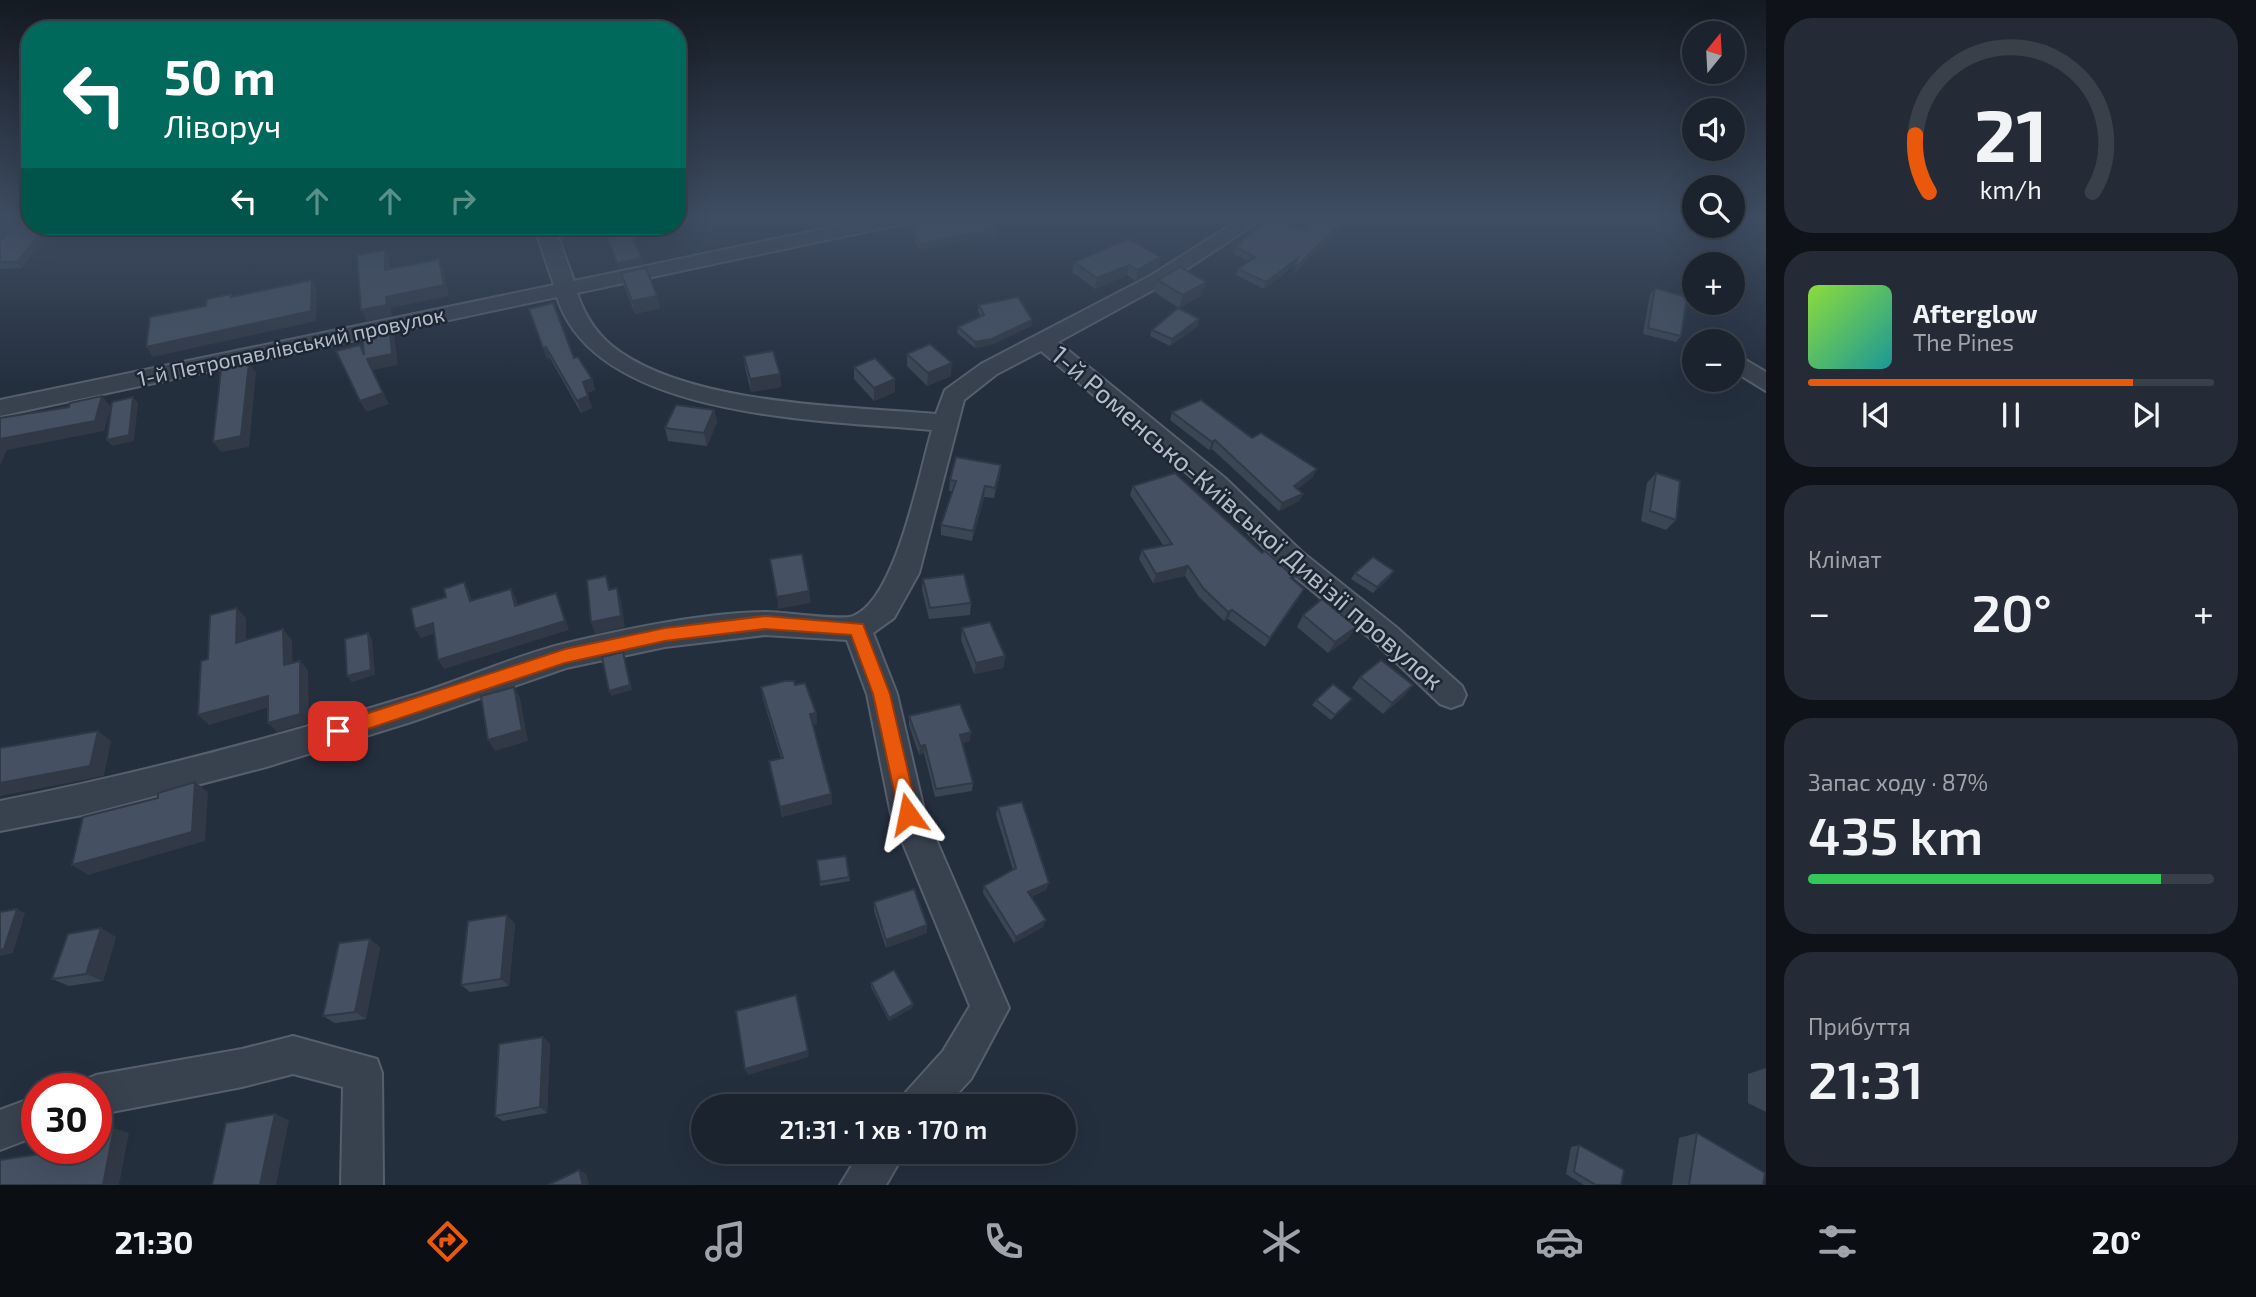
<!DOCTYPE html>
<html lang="uk">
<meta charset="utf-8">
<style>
:root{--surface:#1b232e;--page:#242b36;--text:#f1f3f6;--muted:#a0a4aa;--line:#39404a;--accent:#ea580c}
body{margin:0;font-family:"Exo 2",sans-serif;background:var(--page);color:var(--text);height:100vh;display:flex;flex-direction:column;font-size:26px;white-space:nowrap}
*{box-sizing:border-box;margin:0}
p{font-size:23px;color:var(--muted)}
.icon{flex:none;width:38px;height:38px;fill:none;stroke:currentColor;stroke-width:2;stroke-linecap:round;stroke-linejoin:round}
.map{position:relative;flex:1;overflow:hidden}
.side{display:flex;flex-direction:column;gap:18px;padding:18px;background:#0f1319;width:490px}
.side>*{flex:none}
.hud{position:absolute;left:21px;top:21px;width:665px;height:214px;border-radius:28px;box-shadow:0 7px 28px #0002,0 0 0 2px var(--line);background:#00695c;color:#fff;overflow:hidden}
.needle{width:46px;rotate:18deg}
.fabs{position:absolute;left:1682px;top:21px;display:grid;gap:14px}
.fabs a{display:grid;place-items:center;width:63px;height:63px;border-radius:50%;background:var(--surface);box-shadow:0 7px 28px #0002,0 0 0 2px var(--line);font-size:35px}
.speed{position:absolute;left:21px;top:1073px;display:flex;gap:14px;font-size:35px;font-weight:700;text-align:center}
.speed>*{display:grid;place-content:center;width:91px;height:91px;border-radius:50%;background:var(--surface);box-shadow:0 7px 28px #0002,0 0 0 2px var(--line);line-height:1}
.speed .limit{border:10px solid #d22;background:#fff;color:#111}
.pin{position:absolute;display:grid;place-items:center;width:60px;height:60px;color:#fff;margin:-30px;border-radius:14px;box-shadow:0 4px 10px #0006}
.me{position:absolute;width:77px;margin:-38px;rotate:348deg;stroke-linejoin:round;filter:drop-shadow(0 0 5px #0008)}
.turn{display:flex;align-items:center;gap:24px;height:147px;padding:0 28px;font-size:32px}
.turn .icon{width:91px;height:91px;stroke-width:2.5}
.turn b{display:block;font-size:49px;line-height:60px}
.lanes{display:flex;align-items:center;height:66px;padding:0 28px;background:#0003;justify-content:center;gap:35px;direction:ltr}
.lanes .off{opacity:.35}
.big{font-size:52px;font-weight:600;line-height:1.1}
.side .widget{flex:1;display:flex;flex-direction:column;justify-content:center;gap:10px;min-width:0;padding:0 24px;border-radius:28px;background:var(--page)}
.side .dial{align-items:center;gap:0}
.dial svg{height:182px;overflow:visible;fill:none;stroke:var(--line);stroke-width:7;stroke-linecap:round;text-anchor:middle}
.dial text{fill:var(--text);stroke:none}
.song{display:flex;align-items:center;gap:21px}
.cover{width:84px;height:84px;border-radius:10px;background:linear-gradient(135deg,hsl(90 70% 55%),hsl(180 70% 35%))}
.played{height:7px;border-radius:4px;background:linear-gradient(90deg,var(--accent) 80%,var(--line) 80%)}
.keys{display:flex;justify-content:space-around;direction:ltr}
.heat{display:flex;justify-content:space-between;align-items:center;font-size:38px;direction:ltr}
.charge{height:10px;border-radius:5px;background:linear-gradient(90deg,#34c759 87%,var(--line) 0)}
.trip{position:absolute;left:691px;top:1094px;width:385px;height:70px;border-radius:35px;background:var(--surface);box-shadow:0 7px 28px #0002,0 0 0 2px var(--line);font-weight:600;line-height:70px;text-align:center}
.menu{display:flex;height:112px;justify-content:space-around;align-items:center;background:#0b0e12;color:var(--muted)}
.menu .icon{width:49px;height:49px}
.menu .on{color:var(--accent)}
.menu b{font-size:32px;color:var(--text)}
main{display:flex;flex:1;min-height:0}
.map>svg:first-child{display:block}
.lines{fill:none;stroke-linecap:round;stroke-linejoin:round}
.minor-casing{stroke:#565f6c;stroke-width:4}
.minor{fill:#38414e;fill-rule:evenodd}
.wall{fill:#3b4654}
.shaded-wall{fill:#303945}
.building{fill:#455162;stroke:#303945;stroke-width:2}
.route{fill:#ea580c;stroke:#983908;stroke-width:2}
.labels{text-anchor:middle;stroke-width:5;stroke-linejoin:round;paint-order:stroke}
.far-street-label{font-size:21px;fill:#b4bcc9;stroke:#1d2633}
.street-label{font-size:26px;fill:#b4bcc9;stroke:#1d2633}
</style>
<main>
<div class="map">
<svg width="1766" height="1185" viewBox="0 0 1766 1185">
<rect width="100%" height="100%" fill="#242f3e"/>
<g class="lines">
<g class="minor-casing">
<g id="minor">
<path d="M885 216H921L911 222 577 293C585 317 598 337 620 352 697 405 844 406 936 414L945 390 981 364 1150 276 1245 216H1267L1164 284 1058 342 1225 478 1302 552 1396 627 1462 686 1466 695 1462 704 1451 708 1440 704 1376 643 1282 566 1207 490 1041 351 997 374 964 400 919 573 894 618 873 633 897 694 925 814 1009 1008 971 1079 946 1106H900L906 1092 943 1051 970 1006 891 814 867 694 847 640 765 635 665 647 566 668 411 722 266 767 82 815 0 831V801C138 774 273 738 407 697 461 681 513 656 567 643 626 629 707 612 767 612 785 612 840 621 853 616 896 600 919 473 932 430 826 420 595 420 557 297L0 416V400L554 285 534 226H554L574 281Z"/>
<polygon points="1708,334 1716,336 1719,341 1696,341 1699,336"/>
<polygon points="1732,352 1766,372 1766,391 1732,370"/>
<polygon points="293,1036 377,1059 382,1073 383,1185 341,1185 343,1087 293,1074 242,1087 96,1115 96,1088 79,1088 82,1081 96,1075 242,1049"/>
<polygon points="37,1096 37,1136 0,1150 0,1110"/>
<polygon points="860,1152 905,1152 886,1185 840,1185"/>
</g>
</g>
<use href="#minor" class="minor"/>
</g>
<g class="wall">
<polygon points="29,216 22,268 0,269 0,241"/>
<polygon points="805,216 856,216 857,219 811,229"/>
<polygon points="908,219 997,229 996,235 920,251 908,225"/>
<polygon points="1340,228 1292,275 1295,265 1264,289 1236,275 1238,269 1249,261 1234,254 1236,247 1307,231"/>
<polygon points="1160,257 1158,268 1136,281 1127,275 1095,289 1072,272 1074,262"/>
<polygon points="621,273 657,296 660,308 635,314 624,286"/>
<polygon points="1158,280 1206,282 1202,295 1179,308 1154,292"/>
<polygon points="1655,288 1681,336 1676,342 1643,334 1650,294"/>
<polygon points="979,305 1032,320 1031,326 991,345 975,348 957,333 958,327 981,317 978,311"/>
<polygon points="529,309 592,379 595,390 587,393 592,408 581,413 550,358 547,359"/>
<polygon points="1198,326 1170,346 1150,336 1152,330"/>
<polygon points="907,354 951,376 927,386 907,366"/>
<polygon points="744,356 780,374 781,387 751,392 745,368"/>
<polygon points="854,367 895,392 874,401 854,379"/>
<polygon points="714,410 717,422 707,446 668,441 665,428"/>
<polygon points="1172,412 1252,438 1313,477 1297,489 1303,494 1299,501 1279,511 1212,449 1209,450 1170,420"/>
<polygon points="1656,473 1676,520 1666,530 1641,521 1647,483"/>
<polygon points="1000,475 994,498 984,497 972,541 941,535 941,525 952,491 949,491 950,480"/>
<polygon points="1133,486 1262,553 1292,580 1299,598 1265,647 1228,619 1224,621 1199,597 1185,576 1153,583 1139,559 1142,550 1163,545 1130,495"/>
<polygon points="1355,573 1390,577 1373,593 1351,579"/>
<polygon points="923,579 971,603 970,615 929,619 922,590"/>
<polygon points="1303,615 1356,627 1348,639 1328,653 1297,627"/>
<polygon points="962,628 1005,656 1003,668 974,674 961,640"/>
<polygon points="1360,677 1413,685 1404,696 1383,714 1352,688"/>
<polygon points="795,685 816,713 817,724 813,725 831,794 832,804 782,817 769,761 781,758 763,699 761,687"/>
<polygon points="1352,699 1348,704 1331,720 1312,705 1316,700"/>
<polygon points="909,716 970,741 962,743 973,783 972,791 935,797 924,753 919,755 909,725"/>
<polygon points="998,807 1046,890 1031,897 1043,927 1014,943 983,893 984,886 1013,870 996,815"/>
<polygon points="817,860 849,877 850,881 820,886"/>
<polygon points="874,902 927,925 927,933 886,948 874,911"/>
<polygon points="507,915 515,924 509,986 470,992 461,985"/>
<polygon points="116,937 103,981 69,986 52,979"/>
<polygon points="380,947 366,1019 335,1023 323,1016"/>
<polygon points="871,983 913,1004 912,1008 889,1021 871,987"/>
<polygon points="543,1037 550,1044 547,1113 503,1121 495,1116"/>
<polygon points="1766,1068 1766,1112 1748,1103 1748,1074"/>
<polygon points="1697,1133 1763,1185 1672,1185 1679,1138"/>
<polygon points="1579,1145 1621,1185 1584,1185 1566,1174 1571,1147"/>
</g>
<g class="shaded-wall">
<polygon points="824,216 856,216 857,219 811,229 811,218"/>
<polygon points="1343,221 1340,228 1292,275 1294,269"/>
<polygon points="47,226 56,226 22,268 17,262"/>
<polygon points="997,229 996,235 920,251 920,244"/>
<polygon points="385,250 390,261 390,281 385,270"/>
<polygon points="1160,257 1158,268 1136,281 1138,270"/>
<polygon points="641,258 643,264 618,269 617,263"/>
<polygon points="1298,258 1295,265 1264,289 1266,282"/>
<polygon points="439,259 444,270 449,296 391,308 392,316 367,321 361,310"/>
<polygon points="1129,265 1127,275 1095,289 1097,278"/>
<polygon points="312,280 317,289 316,321 153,357 146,347"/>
<polygon points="1206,282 1202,295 1179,308 1183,295"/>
<polygon points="657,296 660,308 635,314 632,301"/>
<polygon points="1199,319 1198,326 1170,346 1172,339"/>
<polygon points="1032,320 1031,326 991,345 975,348 975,342"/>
<polygon points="389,324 394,334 398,365 372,370 389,404 366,412 360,401 367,359"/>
<polygon points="546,347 550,358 547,359 543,348"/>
<polygon points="249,363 256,373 249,447 221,452 213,442"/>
<polygon points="952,363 951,376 927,386 928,373"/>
<polygon points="780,374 781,387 751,392 750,379"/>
<polygon points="592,379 595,390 587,393 583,382"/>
<polygon points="895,379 895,392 874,401 874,388"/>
<polygon points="102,396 111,407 104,431 7,450 0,466 0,439"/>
<polygon points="588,396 592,408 581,413 577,401"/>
<polygon points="133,397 138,403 134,441 112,446 107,440"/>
<polygon points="714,410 717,422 707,446 704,433"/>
<polygon points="1215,440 1212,449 1209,450 1212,442"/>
<polygon points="1001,465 1000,475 994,498 995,488"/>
<polygon points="1317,469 1313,477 1291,494 1294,486"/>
<polygon points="985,486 984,497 972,541 973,531"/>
<polygon points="1303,494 1299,501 1279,511 1282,503"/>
<polygon points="1188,566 1185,576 1153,583 1156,574"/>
<polygon points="1394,571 1390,577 1373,593 1377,587"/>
<polygon points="464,582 469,591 475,611 470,601"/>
<polygon points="617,588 621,600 625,627 595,634 591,622"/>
<polygon points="511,589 516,598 520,616 515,606"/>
<polygon points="1304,589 1299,598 1265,647 1270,638"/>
<polygon points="809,591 811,603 778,609 777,597"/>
<polygon points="556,593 560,603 569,630 444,669 438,660"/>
<polygon points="237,608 246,618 246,653 236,643"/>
<polygon points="1232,610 1228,619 1224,621 1228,612"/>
<polygon points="433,623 439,632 421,638 415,629"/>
<polygon points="1356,627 1348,639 1328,653 1335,642"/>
<polygon points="283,629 292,640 293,675 284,665"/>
<polygon points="368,633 372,639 375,675 352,682 347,676"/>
<polygon points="623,652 632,690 611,696 609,691"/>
<polygon points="1005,656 1003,668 974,674 976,663"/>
<polygon points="300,661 308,670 309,723 277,732 268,723"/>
<polygon points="1413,685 1404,696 1383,714 1392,703"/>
<polygon points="514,687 520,698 528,741 495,751 488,740"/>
<polygon points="268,696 277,705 209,725 198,715"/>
<polygon points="1352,699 1348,704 1331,720 1335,715"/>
<polygon points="816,713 817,724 811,725 810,714"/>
<polygon points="98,731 111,741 104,776 0,796 0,783"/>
<polygon points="971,732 970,741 958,744 960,735"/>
<polygon points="925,745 924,753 919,755 920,746"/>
<polygon points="195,782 208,792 205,841 88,875 72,865"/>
<polygon points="831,794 832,804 782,817 780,807"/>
<polygon points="1049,883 1046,890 1026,899 1028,892"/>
<polygon points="17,909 25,913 13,953 0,956 0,950"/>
<polygon points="507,915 515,924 509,986 501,979"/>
<polygon points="1046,920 1043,927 1014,943 1016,937"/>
<polygon points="927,925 927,933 886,948 886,940"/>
<polygon points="101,928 116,937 103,981 86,974"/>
<polygon points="370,939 380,947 366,1019 355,1012"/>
<polygon points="796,995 809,1057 748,1075 745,1069"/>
<polygon points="913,1004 912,1008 889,1021 889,1018"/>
<polygon points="543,1037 550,1044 547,1113 540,1107"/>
<polygon points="275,1114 289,1120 276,1185 260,1185"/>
<polygon points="114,1128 129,1133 119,1185 103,1185"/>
<polygon points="579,1170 586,1174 589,1185 583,1185"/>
</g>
<g class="building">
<polygon points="29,216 30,216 30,226 47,226 17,262 0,262 0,241"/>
<polygon points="809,216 824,216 811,218"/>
<polygon points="915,216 987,216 997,229 920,244 908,219"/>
<polygon points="1312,216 1343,221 1294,269 1298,258 1266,282 1238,269 1255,257 1236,247 1270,217 1307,231"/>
<polygon points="629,226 641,258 617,263 605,230"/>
<polygon points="1131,240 1160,257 1138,270 1129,265 1097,278 1074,262 1124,241"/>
<polygon points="385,250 385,270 439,259 444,285 386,297 387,305 361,310 357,255"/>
<polygon points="1180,267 1206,282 1183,295 1158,280"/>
<polygon points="646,268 657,296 632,301 621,273"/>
<polygon points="312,280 311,311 146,347 150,317 206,306 207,299 231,294 231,297"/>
<polygon points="1655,288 1687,297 1681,336 1648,328"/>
<polygon points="1018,297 1032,320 992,339 975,342 958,327 984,315 979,305"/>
<polygon points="553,303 574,358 578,357 592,379 583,382 588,396 577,401 546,347 543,348 529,309"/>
<polygon points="1178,308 1199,319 1172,339 1152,330"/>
<polygon points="389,324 392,354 367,359 383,393 360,401 336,351 360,345 364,355 362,329"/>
<polygon points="930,344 952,363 928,373 907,354"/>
<polygon points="773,351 780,374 750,379 744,356"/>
<polygon points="875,358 895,379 874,388 854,367"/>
<polygon points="249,363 241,436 213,442 221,370"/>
<polygon points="102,396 95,421 0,439 0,418 69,407 70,403"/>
<polygon points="133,397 129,435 107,440 112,402"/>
<polygon points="1201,400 1252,438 1261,433 1317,469 1294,486 1303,494 1282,503 1215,440 1212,442 1172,412"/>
<polygon points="676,405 714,410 704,433 665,428"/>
<polygon points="956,457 1001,465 995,488 985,486 973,531 941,525 956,481 950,480"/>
<polygon points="1175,473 1262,553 1265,551 1294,577 1291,578 1304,589 1270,638 1232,610 1228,612 1203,588 1188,566 1156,574 1142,550 1172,544 1133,486"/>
<polygon points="1656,473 1680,481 1676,520 1650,511"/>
<polygon points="802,554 809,591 777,597 770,559"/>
<polygon points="1373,557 1394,571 1377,587 1355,573"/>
<polygon points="964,574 971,603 930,608 923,579"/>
<polygon points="606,576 609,590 617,588 621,616 591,622 587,580"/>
<polygon points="464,582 470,601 511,589 515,606 556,593 565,621 438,660 433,623 415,629 411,608 446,597 444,589"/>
<polygon points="1322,599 1356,627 1335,642 1303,615"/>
<polygon points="237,608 236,643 283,629 284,665 300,661 300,714 268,723 268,696 198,715 201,661 208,659 210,615"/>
<polygon points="990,622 1005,656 976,663 962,628"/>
<polygon points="368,633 371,670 347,676 345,639"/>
<polygon points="623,652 630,685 609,691 602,657"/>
<polygon points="1381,660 1413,685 1392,703 1360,677"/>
<polygon points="785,681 794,681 795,685 805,683 816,713 810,714 831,794 780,807 769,761 783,758 761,687"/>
<polygon points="1333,684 1352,699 1335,715 1316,700"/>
<polygon points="514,687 522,730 488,740 481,696"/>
<polygon points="960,704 971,732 960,735 973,783 936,789 925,745 920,746 909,716"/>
<polygon points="98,731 90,766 0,783 0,748"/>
<polygon points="195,782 192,832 72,865 83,817 158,798 158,793"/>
<polygon points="1022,802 1049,883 1028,892 1046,920 1016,937 984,886 1016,868 998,807"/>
<polygon points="846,856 849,877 820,882 817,860"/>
<polygon points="914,889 927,925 886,940 874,902"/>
<polygon points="17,909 4,949 0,950 0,912"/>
<polygon points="507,915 501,979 461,985 468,921"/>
<polygon points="101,928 86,974 52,979 68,934"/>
<polygon points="370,939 355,1012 323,1016 339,943"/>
<polygon points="894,970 913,1004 889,1018 871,983"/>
<polygon points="796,995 808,1051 745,1069 736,1011"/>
<polygon points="543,1037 540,1107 495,1116 499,1044"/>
<polygon points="275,1114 260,1185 212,1185 226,1123"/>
<polygon points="114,1128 103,1185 0,1185 0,1160 59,1151 60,1148 96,1148 96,1133"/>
<polygon points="1697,1133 1765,1173 1763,1185 1689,1185"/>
<polygon points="1579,1145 1624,1170 1621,1185 1596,1185 1574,1172"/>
<polygon points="579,1170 583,1185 548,1185"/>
</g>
<linearGradient id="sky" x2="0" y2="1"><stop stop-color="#141a22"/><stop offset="0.57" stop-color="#3f4d63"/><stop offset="1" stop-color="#3f4d63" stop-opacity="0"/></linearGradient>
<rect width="1766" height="382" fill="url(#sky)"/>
<polygon class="route" points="765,616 863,624 890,694 918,814 915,820 908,823 902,820 899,814 873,694 851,635 765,629 665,641 565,663 338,739 330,731 338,723 565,649 665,628"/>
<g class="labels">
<g class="far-street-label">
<text transform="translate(291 347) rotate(-12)" y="7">1-й Петропавлівський провулок</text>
</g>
<g class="street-label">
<text transform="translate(1247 518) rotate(41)" y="9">1-й Роменсько-Київської Дивізії провулок</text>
</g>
</g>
</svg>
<div class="fabs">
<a><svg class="needle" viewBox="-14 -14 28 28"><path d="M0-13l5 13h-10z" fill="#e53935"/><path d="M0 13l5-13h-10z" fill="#a0a4aa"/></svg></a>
<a><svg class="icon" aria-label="sound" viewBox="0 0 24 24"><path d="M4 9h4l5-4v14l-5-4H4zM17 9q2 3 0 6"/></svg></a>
<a><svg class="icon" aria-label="search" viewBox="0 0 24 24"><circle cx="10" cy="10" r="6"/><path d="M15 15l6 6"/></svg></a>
<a>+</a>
<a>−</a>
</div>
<div class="speed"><div class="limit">30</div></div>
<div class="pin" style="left:338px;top:731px;background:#d93025"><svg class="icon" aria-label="arrive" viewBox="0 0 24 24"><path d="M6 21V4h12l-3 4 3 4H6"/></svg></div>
<svg class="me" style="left:908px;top:814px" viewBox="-20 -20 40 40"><path d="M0-17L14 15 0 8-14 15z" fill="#ea580c" stroke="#fff" stroke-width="4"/></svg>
<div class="trip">21:31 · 1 хв · 170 m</div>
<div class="hud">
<div class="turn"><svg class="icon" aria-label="left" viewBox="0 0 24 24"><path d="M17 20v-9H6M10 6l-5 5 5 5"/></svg><div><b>50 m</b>Ліворуч</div></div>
<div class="lanes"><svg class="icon" aria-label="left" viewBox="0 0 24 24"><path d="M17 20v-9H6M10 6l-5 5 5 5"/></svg><svg class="icon off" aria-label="ahead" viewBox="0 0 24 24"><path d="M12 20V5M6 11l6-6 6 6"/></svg><svg class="icon off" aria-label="ahead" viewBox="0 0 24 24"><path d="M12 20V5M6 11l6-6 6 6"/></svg><svg class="icon off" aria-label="right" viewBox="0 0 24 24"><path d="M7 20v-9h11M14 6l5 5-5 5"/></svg></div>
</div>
</div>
<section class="side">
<div class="widget dial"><svg viewBox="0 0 100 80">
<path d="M14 69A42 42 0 1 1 86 69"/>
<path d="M14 69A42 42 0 0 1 8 44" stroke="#ea580c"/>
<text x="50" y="56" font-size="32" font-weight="700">21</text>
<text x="50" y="72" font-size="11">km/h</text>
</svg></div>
<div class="widget">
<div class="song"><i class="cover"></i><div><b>Afterglow</b><p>The Pines</p></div></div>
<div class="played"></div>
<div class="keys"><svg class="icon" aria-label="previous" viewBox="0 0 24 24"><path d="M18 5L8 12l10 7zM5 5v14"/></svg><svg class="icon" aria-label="pause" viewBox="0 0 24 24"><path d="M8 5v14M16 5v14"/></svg><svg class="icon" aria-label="next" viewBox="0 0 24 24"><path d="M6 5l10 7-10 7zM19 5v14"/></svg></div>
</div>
<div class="widget"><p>Клімат</p>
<div class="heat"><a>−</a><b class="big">20°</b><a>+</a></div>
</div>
<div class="widget"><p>Запас ходу · 87%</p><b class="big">435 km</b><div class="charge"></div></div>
<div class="widget"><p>Прибуття</p><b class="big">21:31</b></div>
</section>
</main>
<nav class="menu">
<b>21:30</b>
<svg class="icon on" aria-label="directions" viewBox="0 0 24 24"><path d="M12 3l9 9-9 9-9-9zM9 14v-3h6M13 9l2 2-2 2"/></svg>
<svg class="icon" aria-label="music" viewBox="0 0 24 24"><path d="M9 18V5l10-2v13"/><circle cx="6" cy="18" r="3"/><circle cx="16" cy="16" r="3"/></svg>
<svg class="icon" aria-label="phone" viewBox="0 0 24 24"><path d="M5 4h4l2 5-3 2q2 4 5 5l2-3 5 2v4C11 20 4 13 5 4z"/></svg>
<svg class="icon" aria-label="climate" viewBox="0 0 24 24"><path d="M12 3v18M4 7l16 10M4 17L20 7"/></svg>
<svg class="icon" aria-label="car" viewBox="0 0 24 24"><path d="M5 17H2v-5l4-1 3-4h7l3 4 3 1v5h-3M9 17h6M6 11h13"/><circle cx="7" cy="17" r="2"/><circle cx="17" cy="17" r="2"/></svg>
<svg class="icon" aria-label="filters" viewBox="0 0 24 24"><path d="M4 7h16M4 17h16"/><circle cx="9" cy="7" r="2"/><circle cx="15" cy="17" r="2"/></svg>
<b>20°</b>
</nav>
